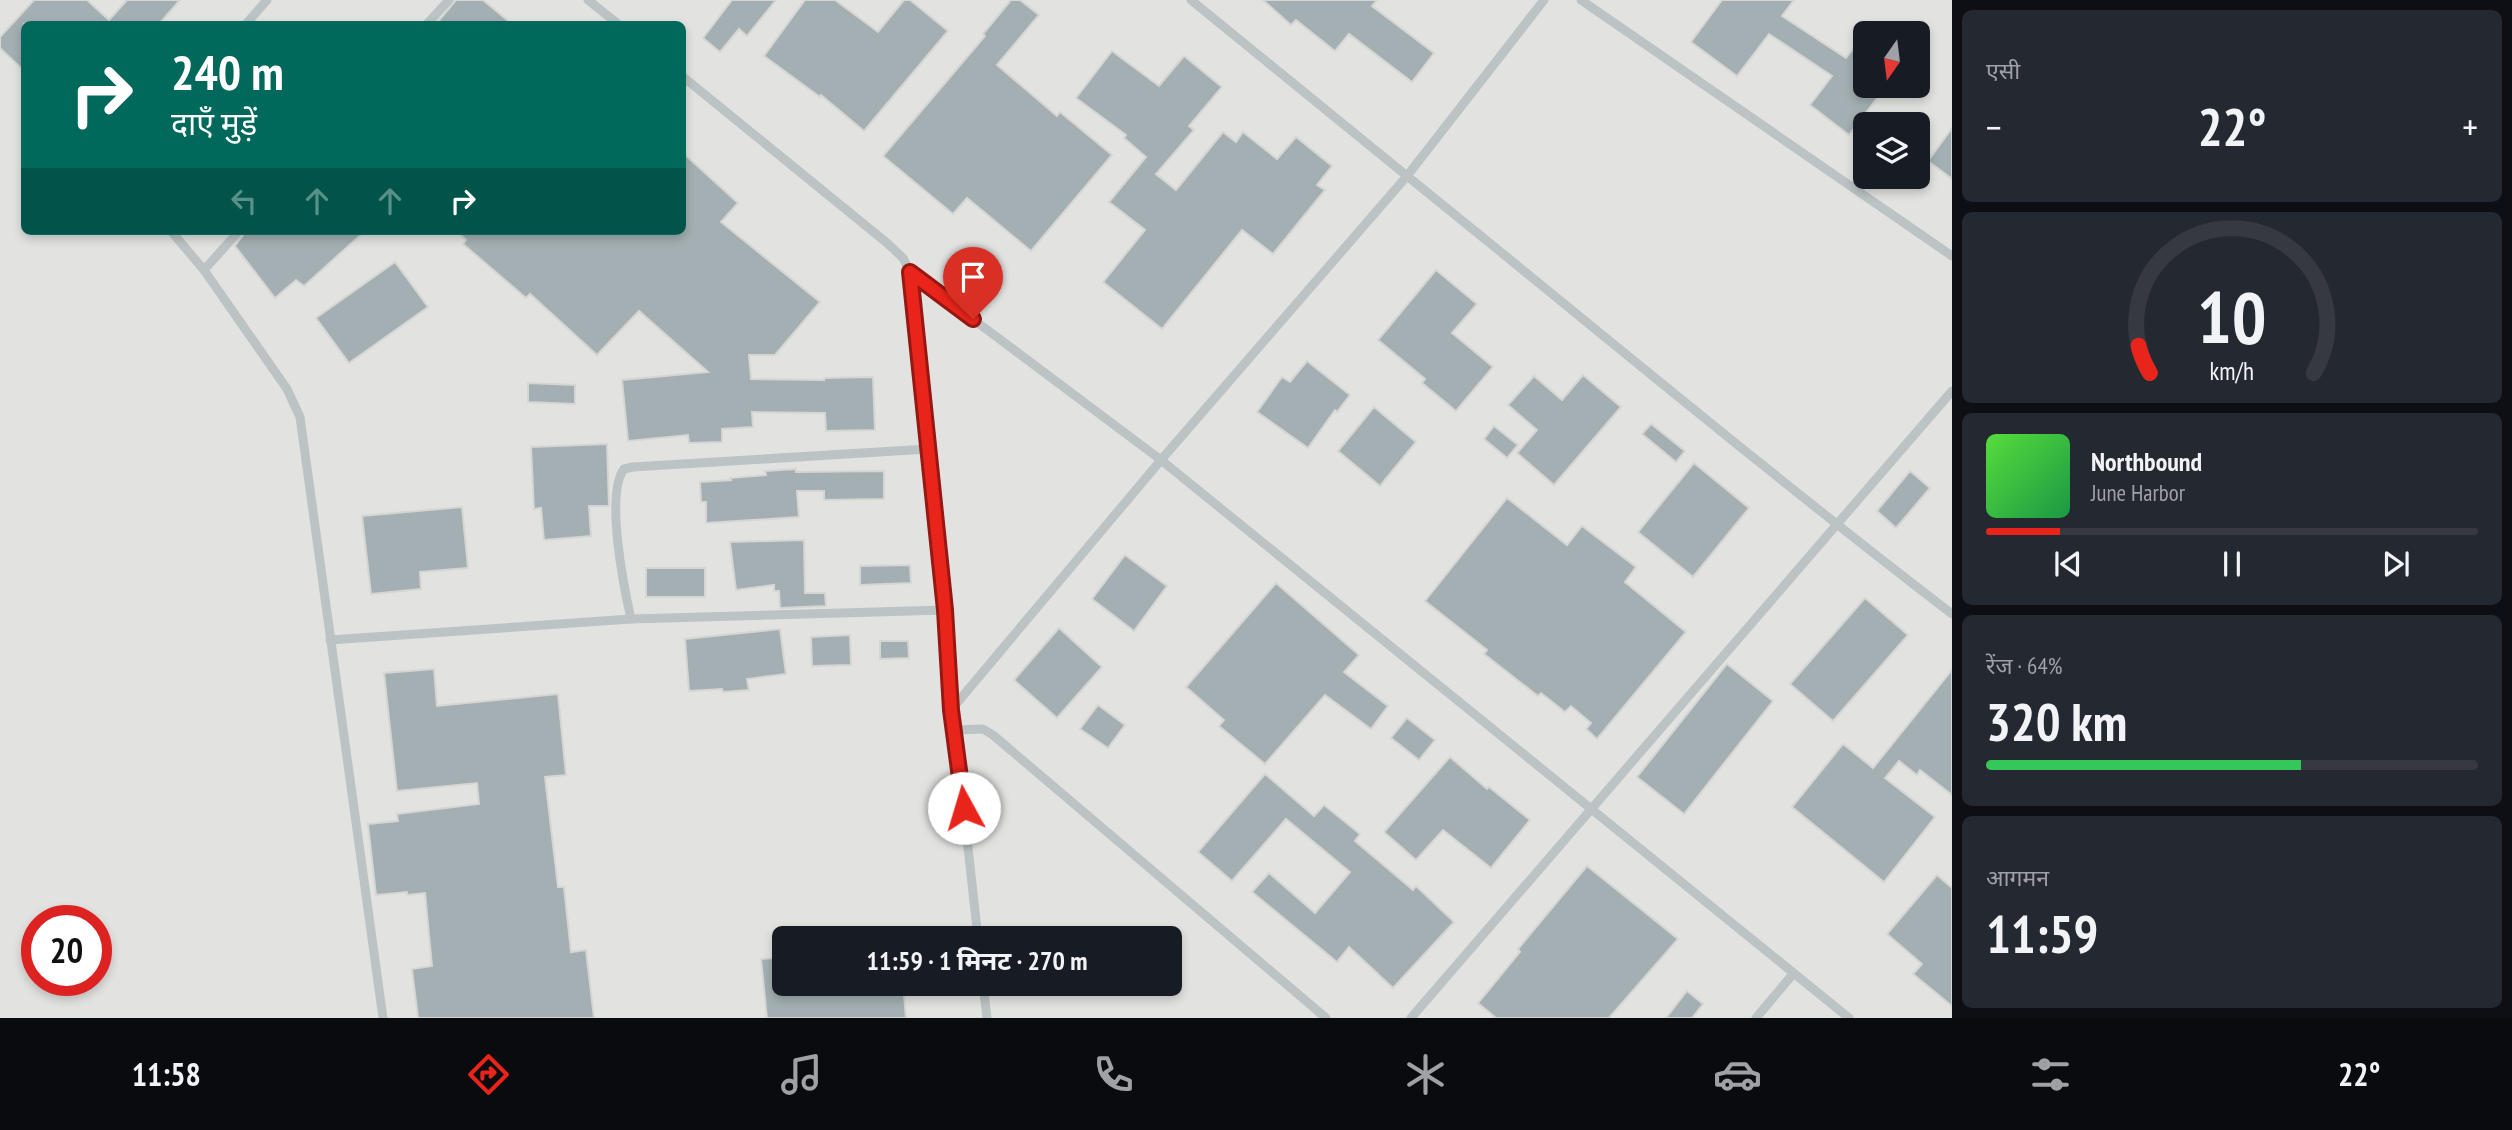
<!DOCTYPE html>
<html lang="hi">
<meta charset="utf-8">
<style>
:root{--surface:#171b24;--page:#242831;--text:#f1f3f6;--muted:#9ea1a6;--line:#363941;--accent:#e9251b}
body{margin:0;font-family:"PT Sans Narrow","Noto Sans Devanagari",sans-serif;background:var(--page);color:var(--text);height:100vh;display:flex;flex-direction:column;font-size:26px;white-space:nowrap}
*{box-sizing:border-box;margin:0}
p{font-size:23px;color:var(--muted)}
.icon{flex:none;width:38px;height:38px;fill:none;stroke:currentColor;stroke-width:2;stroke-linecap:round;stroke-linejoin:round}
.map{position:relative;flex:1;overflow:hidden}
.panel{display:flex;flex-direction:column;gap:10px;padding:10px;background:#0d0f14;width:560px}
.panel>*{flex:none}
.hud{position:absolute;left:21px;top:21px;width:665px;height:214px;border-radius:10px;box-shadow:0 4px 10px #0003;background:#00695c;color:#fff;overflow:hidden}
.needle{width:46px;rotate:194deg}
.buttons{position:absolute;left:1853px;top:21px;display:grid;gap:14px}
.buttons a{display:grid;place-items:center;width:77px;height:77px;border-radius:10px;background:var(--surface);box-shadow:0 4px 10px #0003;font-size:35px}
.speed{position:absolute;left:21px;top:905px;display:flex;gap:14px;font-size:35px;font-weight:700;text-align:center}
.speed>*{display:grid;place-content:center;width:91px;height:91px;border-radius:50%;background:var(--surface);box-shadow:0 4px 10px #0003;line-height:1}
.speed .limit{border:10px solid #d22;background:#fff;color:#111}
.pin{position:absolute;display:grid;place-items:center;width:60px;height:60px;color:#fff;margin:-72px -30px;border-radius:50% 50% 50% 0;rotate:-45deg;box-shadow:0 0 7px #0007}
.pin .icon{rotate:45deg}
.me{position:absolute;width:77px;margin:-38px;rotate:354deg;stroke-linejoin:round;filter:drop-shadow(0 0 5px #0008)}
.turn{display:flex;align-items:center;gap:24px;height:147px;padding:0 35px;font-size:32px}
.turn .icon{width:91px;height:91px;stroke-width:2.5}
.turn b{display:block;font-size:49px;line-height:60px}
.lanes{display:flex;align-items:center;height:66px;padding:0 35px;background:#0003;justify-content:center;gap:35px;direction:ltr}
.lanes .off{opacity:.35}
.big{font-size:52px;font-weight:700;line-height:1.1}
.panel .tile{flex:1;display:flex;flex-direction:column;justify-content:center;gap:10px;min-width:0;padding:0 24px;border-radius:10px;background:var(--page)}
.panel .dial{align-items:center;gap:0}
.dial svg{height:182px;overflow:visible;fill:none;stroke:var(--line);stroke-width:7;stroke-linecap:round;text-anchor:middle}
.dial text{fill:var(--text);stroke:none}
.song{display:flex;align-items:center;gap:21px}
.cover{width:84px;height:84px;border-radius:10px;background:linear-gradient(135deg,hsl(110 70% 55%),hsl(140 70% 35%))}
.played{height:7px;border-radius:4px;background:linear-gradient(90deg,var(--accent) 15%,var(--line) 15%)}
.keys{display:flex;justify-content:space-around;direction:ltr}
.heat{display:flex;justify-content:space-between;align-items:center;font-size:38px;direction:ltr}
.charge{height:10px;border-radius:5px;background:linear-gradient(90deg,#34c759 64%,var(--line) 0)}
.trip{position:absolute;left:772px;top:926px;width:410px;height:70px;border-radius:10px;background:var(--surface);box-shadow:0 4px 10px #0003;font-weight:700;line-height:70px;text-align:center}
.tabs{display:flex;height:112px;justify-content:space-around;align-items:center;background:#090b0e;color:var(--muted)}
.tabs .icon{width:49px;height:49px}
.tabs .on{color:var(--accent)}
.tabs b{font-size:32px;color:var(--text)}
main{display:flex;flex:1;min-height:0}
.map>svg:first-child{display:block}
.built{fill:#e2e3e1;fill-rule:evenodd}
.building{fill:#a3afb2;stroke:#d5d5d3;stroke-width:2}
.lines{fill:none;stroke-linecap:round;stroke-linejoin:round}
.lane{stroke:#bcc3c5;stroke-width:9}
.route-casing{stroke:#971812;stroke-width:18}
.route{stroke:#e9251b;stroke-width:12}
</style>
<main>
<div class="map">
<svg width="1952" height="1018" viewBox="0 0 1952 1018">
<rect width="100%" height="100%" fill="#f4f3f0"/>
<path class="built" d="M0 0H1952V1018H0ZM24 24H682V231H24ZM1866 33H1918V86H1866ZM1866 124H1918V177H1866ZM37 920H96V980H37ZM784 938H1169V984H784Z"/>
<g class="building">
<polygon points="34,0 87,0 109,20 127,0 180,0 159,24 24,24 24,71 0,48 0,37"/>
<polygon points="456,0 483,0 512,24 436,24"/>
<polygon points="732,0 776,0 747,36 739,29 720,52 703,38"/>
<polygon points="805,0 835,0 878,32 904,0 910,0 948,31 864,131 821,95 820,97 764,56"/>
<polygon points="1011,0 1020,0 1039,15 997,65 1057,116 1060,112 1112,155 1031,251 967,198 953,214 883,156 985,36 983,34"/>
<polygon points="1263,0 1377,0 1372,6 1434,53 1412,82 1349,34 1335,51 1296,20 1291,25"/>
<polygon points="1722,0 1794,0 1782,16 1846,58 1866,33 1866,86 1886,86 1849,135 1810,105 1832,76 1769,34 1737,76 1691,42"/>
<polygon points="1112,51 1159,86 1184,56 1222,87 1189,126 1194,130 1156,174 1176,190 1223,132 1236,142 1243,132 1277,159 1296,137 1332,166 1317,185 1325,190 1273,254 1242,230 1162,329 1103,282 1145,230 1109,202 1146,157 1124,138 1126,135 1076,98"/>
<polygon points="1952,128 1952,179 1928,161"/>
<polygon points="682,152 738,203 721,222 820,302 775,355 749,355 751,379 824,380 824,378 873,377 875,430 826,431 825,413 752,412 753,427 722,429 722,442 689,443 688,435 628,441 622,380 708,372 639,311 597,355 530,294 526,298 463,244 466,240 456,231 682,231"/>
<polygon points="246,231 365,231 304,286 296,280 275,298 235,246"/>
<polygon points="395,262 428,307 349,363 316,318"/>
<polygon points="1436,270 1477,304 1452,333 1493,367 1456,411 1422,383 1425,379 1378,340"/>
<polygon points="1307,361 1350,395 1337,412 1335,410 1308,448 1257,412 1282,377 1290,382"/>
<polygon points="1583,375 1621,407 1554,485 1517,453 1537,430 1508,405 1534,376 1562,400"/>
<polygon points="528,383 575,385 575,404 528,402"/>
<polygon points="1374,407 1416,442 1380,486 1338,451"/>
<polygon points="1651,424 1685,451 1676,462 1642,434"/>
<polygon points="1494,426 1518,445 1507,458 1484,439"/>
<polygon points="607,444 609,506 589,506 591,536 544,540 541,508 534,509 531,447"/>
<polygon points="1694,463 1749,508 1693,577 1638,532"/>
<polygon points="796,469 796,472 884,471 884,499 824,500 824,491 797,491 799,517 706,523 706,502 701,502 700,482 731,480 730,478 766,475 765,471"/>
<polygon points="1910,471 1930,488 1896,528 1877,511"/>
<polygon points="1507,498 1567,545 1582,526 1636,567 1625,582 1686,632 1597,739 1586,729 1591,723 1571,706 1565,712 1541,693 1538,696 1484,654 1487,650 1425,601"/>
<polygon points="462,507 468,568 420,572 421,589 371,594 362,516"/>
<polygon points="804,540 805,593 825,593 826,606 780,608 779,591 774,591 774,585 736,590 730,542"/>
<polygon points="1125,555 1167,586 1134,631 1092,599"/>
<polygon points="910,565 911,583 860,585 860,566"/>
<rect x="646" y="568" width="59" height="29"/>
<polygon points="1276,583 1359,655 1344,672 1388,706 1371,729 1325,695 1265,764 1219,726 1224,720 1186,687"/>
<polygon points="1865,598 1908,635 1833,721 1790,684"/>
<polygon points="1059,628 1102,667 1057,718 1014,680"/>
<polygon points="780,629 786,674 747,679 749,690 723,692 722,689 689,691 685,639"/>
<polygon points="850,635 851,665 812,666 811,637"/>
<polygon points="880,641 908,641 909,658 880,659"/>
<polygon points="1727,664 1773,701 1684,814 1637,777"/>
<polygon points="434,669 437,706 558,694 566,775 545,777 558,887 564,887 571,952 586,950 594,1018 418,1018 412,969 432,966 425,893 407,895 407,892 376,895 368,824 398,821 397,814 479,804 477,783 397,791 384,673"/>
<polygon points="1952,670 1952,795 1920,770 1917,775 1899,761 1885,778 1935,817 1884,882 1792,807 1843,744 1873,768"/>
<polygon points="1098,705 1125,725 1108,748 1080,729"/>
<polygon points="1407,718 1435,740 1419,760 1391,738"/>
<polygon points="1450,757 1487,789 1489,787 1530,820 1491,868 1443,830 1416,860 1384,832"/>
<polygon points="1265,774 1314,816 1324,805 1360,834 1355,841 1413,890 1416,886 1454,922 1393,988 1349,947 1337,962 1252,892 1269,873 1315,913 1350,872 1286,819 1232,881 1198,852"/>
<polygon points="1587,866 1678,939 1609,1018 1496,1018 1478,1003 1520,952 1518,949"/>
<polygon points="1937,875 1952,888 1952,1006 1913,974 1922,964 1887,934"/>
<polygon points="784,957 784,984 903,984 906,1018 767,1018 761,959"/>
<polygon points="1687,991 1703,1004 1692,1018 1666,1018"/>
</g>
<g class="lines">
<g class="lane">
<polyline points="588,0 618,24"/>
<polyline points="1191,0 1407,176 1544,0"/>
<polyline points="1581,0 1952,256"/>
<polyline points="246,24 267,0"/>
<polyline points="427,24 449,0"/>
<polyline points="682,76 887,243 903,258 910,272 945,610 951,710 955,730 978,938"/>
<polyline points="171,231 204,270 287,389 300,417 383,1018"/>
<polyline points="204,270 239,231"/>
<polyline points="910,272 1161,460 1849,1018"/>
<path d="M631 619C624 588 605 494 624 469L633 467 928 449"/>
<polyline points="330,640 631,619 945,610"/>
<path d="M951 710 1161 460 1407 176C1588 322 1767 472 1952 614"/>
<polyline points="955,730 983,729 993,735 1326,1018"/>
<polyline points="983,984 987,1018"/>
<polyline points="1411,1018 1952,391"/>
<polyline points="1756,1018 1793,974"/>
</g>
</g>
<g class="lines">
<g class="route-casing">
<polyline id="route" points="964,808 951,710 945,610 910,272 973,319"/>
</g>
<use href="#route" class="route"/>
</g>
</svg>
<div class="buttons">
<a><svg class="needle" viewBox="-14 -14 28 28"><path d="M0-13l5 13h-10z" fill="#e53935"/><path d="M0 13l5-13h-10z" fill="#9ea1a6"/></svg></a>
<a><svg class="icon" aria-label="layers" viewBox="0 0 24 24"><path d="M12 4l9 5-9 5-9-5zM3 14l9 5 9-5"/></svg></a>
</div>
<div class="speed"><div class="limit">20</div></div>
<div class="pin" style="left:973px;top:319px;background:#d93025"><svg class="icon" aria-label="arrive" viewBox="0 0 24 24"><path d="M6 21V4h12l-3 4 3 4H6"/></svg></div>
<svg class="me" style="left:964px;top:808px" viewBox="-20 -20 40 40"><circle r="19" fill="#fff"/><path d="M0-13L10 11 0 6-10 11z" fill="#e9251b"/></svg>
<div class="trip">11:59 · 1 मिनट · 270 m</div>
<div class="hud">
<div class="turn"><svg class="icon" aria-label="right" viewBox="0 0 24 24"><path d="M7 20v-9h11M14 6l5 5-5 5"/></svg><div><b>240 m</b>दाएँ मुड़ें</div></div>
<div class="lanes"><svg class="icon off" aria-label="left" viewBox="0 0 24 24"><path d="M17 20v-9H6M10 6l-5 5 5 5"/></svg><svg class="icon off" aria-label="ahead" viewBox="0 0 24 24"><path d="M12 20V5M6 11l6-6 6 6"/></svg><svg class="icon off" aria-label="ahead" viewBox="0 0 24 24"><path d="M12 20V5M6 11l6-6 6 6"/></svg><svg class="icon" aria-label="right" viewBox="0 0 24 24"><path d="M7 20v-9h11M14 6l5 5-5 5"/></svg></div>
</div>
</div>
<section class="panel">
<div class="tile"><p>एसी</p>
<div class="heat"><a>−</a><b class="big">22°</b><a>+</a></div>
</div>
<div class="tile dial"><svg viewBox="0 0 100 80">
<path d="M14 69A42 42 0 1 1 86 69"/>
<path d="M14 69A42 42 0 0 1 9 57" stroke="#e9251b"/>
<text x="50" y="56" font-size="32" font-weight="700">10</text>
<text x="50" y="72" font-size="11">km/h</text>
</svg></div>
<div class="tile">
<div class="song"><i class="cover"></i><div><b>Northbound</b><p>June Harbor</p></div></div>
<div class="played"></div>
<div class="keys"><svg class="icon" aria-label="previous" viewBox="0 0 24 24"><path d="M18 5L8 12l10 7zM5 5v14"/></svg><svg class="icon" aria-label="pause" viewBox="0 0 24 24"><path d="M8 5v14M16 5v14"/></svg><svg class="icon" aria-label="next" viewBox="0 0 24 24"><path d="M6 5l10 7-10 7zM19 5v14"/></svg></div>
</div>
<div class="tile"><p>रेंज · 64%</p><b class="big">320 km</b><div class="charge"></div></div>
<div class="tile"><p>आगमन</p><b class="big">11:59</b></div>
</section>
</main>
<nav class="tabs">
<b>11:58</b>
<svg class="icon on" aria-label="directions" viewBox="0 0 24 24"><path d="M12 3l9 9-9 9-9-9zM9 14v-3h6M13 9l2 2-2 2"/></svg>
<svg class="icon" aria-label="music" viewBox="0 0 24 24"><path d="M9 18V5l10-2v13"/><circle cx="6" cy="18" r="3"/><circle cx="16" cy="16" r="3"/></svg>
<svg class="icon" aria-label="phone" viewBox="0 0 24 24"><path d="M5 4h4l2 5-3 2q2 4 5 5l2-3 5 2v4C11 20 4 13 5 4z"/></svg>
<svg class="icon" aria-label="climate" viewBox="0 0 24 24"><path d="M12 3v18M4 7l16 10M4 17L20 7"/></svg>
<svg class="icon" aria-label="car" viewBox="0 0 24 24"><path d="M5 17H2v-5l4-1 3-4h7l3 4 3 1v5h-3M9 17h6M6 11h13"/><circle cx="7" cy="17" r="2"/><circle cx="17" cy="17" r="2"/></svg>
<svg class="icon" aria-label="filters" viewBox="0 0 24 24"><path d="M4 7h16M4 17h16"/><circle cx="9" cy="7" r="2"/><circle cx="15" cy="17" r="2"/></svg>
<b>22°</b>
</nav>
